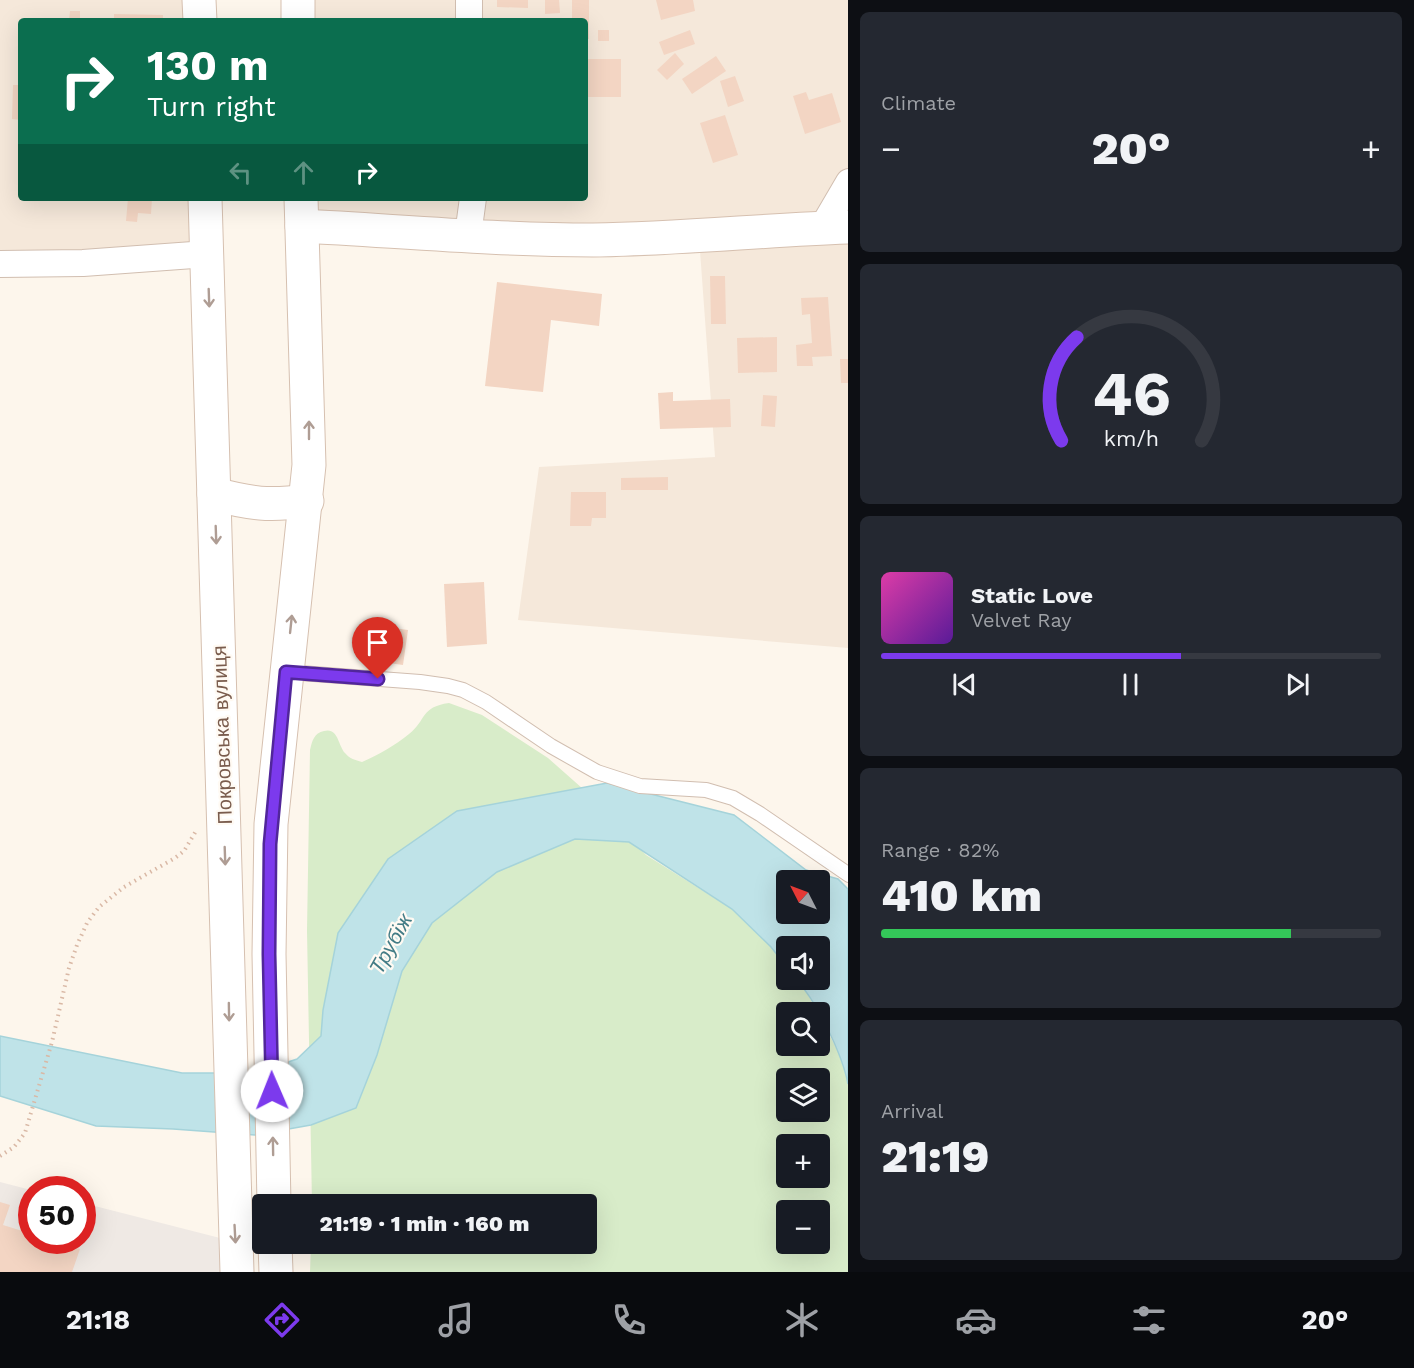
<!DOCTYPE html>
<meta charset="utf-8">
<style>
:root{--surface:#171b24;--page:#242831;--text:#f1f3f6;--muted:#9ea1a6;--line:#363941;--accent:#7c3aed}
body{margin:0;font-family:"Work Sans",sans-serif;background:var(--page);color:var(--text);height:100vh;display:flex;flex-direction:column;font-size:22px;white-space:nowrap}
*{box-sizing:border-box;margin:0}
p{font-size:20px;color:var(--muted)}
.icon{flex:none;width:33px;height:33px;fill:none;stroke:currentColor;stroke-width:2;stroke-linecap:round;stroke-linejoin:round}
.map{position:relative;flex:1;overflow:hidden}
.sheet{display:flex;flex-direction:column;gap:12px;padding:12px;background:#0d0f14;width:566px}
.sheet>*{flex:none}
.banner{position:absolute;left:18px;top:18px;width:570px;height:183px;border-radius:6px;box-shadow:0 6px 24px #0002;background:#0b6e4f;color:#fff;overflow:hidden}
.needle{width:39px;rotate:312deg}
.tools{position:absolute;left:776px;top:870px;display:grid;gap:12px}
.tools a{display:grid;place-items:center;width:54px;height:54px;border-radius:6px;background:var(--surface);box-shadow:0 6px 24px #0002;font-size:30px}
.speed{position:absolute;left:18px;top:1176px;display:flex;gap:12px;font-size:30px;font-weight:700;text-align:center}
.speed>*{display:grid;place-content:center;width:78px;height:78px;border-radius:50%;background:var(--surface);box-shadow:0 6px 24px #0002;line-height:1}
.speed .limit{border:9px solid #d22;background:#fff;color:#111}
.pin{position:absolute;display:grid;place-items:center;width:51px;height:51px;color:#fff;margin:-62px -26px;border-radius:50% 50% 50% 0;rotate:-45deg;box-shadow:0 0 6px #0007}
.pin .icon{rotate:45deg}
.me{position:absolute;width:66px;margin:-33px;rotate:359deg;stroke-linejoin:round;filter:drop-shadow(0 0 4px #0008)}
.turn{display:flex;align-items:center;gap:21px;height:126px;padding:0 30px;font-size:27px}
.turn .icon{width:78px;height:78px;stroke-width:2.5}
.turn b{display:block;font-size:42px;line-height:51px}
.lanes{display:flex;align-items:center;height:57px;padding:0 30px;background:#0003;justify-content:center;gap:30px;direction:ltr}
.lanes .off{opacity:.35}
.big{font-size:45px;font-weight:800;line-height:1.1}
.sheet .tile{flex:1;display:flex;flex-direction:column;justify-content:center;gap:9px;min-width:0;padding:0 21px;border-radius:9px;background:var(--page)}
.sheet .dial{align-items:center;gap:0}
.dial svg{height:156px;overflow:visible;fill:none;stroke:var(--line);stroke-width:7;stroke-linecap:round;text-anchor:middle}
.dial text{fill:var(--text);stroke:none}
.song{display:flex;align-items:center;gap:18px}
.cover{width:72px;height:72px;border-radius:9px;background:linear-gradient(135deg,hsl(320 70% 55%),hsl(270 70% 35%))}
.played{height:6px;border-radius:3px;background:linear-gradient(90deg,var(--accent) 60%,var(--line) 60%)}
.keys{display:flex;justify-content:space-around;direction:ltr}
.heat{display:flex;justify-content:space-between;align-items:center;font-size:33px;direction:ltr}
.charge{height:9px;border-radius:4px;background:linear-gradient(90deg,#34c759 82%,var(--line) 0)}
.trip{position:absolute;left:252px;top:1194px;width:345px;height:60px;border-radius:6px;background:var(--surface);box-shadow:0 6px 24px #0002;font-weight:800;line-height:60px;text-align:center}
.tab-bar{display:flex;height:96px;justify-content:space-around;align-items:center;background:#090b0e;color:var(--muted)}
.tab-bar .icon{width:42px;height:42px}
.tab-bar .on{color:var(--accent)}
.tab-bar b{font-size:27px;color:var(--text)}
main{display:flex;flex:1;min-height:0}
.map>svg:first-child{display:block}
.residential{fill:#f5e8da}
.industrial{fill:#efe9e4}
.green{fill:#d8ecc9;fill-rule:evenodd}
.water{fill:#bfe3e8;stroke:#a5d3da;stroke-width:1.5;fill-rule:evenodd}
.building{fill:#f3d5c3}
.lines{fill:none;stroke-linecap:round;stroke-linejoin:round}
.service-casing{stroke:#d1beb0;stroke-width:16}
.minor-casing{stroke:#d1beb0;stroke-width:28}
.secondary-casing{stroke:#d6c0b0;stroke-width:35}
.path{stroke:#d9b8a5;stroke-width:4;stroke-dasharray:1.5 4.5;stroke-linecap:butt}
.service{stroke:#fff;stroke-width:14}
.minor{stroke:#fff;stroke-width:26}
.secondary{stroke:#fff;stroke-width:33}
.oneway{stroke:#af9d94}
.route-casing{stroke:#51269a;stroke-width:15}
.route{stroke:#7c3aed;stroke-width:10}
.labels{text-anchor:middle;stroke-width:4.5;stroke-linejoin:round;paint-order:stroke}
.street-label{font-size:20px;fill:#7a5c4d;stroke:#fffaf3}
.water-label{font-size:21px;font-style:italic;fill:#437c86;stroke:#fffaf3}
</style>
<main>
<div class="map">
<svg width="849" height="1272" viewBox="0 0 849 1272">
<rect width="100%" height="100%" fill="#fdf6ec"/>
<g class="residential">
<polygon points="0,0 199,0 200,21 21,21 21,198 205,198 207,254 0,264"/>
<polygon points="298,0 848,0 848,648 518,620 539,467 715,457 699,237 302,226 301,198 585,198 585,21 298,21"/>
</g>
<polygon class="industrial" points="0,1182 31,1190 32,1240 82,1240 83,1203 220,1238 222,1272 0,1272"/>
<path class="green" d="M449 703 482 715 548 758 591 796 646 855 732 909 771 947 786 966V980H797L805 989 817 1012H786V1046H819V1015L844 1063 849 1084 848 1272H310L311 1244H586V1204H312L307 931 310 750C312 741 314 733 324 731 338 727 338 745 345 753 350 759 355 760 362 762 378 755 396 745 409 734 427 720 420 707 449 703ZM786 1078H819V1112H786ZM786 1144H819V1178H786ZM786 1210H819V1244H786Z"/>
<path class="water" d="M607 783 734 815 806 870 838 879 848 889V1084C842 1053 817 1003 797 980H819V946H786V966L771 947 732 909 629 842 575 839 497 872 432 923 402 971 377 1055 356 1108 311 1125 255 1135 173 1129 96 1126 0 1096V1036L182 1073H255L297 1059 321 1036 323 1010 338 933 388 859 457 811ZM786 880H819V914H786Z"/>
<g class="building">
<polygon points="497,0 528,0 528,8 497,7"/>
<polygon points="545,0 559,0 560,13 545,14"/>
<polygon points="572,0 589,0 589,39 585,39 585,21 572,21"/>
<polygon points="656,0 693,0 695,11 661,20"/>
<polygon points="70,11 80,11 80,21 69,21"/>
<polygon points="114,14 163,15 163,21 114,21"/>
<rect x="598" y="30" width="11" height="11"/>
<polygon points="690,30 695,44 664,55 659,42"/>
<polygon points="675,53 684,64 667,80 657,70"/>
<polygon points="716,56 726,71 692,94 682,79"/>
<rect x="587" y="59" width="34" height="38"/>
<polygon points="735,76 744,101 728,107 720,81"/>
<polygon points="13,85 21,85 21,120 12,119"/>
<polygon points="806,92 809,100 832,93 841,122 805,134 793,96"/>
<polygon points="725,115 738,155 713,163 700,123"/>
<polygon points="128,198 152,198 151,214 138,213 137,222 126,221"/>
<polygon points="710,276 725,276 726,324 711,324"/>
<polygon points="497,282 602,294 599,326 551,320 543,392 485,386"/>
<polygon points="828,297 832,356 812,357 813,366 797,366 796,345 812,343 810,314 802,315 801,298"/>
<polygon points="777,337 777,372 738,373 737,338"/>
<polygon points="840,359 849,359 849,383 841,383"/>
<polygon points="673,392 673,401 730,399 731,427 660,429 658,393"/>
<polygon points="763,395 777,396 775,427 761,426"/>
<polygon points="668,477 668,490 621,490 621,478"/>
<polygon points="571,492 606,492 606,518 592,518 591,526 570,526"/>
<polygon points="484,582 487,644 447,647 444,584"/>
<polygon points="386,627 408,630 403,665 381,662"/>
<polygon points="0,1202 10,1205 3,1225 32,1234 32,1240 52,1240 80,1249 72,1272 0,1272"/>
</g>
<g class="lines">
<g class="service-casing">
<polyline id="service" points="287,672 420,682 448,686 463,690 486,702 551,746 597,772 640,786 706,790 733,798 760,814 849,875"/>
</g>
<g class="minor-casing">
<g id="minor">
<polyline points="469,0 469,21"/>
<polyline points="822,228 849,182"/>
<polyline points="468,235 473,198"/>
<polyline points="0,264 83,263 207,254"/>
</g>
</g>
<g class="secondary-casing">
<g id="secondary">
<polyline points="199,0 200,21"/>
<polyline points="298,0 298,21"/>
<polyline points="205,198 237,1272"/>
<path d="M302 226C399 231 496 240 593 240 679 239 763 230 849 227"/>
<path d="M214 494C252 504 268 506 307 501"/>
<polyline points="274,1204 269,954 271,824 309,465 301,198"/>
<polyline points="275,1244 276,1272"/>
</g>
</g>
<polyline class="path" points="0,1156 14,1147 25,1133 52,1042 69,968 77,945 87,923 99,907 124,887 175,858 184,851 196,831"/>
<use href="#service" class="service"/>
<use href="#minor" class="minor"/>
<use href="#secondary" class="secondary"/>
</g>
<defs><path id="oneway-shaft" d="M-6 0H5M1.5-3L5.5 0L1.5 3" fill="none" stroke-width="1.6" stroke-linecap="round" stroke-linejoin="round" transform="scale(1.5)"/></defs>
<g class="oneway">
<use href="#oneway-shaft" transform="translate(209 298) rotate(88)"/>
<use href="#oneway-shaft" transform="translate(309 430) rotate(-90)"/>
<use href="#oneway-shaft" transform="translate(216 535) rotate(88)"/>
<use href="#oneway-shaft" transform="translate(291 624) rotate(-84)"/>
<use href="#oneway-shaft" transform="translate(225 856) rotate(88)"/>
<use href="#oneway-shaft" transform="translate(229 1012) rotate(89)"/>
<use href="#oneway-shaft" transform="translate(273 1146) rotate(-91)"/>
<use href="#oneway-shaft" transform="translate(235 1234) rotate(87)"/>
</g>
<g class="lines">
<g class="route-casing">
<polyline id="route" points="272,1091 269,954 270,844 286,672 378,679"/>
</g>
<use href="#route" class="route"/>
</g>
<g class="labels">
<g class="street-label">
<text transform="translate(222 735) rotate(-92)" y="7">Покровська вулиця</text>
</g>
<g class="water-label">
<text transform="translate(391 944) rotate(-61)" y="7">Трубіж</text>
</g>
</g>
</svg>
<div class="tools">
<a><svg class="needle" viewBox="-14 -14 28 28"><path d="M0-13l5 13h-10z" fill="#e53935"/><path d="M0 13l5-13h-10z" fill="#9ea1a6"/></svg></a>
<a><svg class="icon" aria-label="sound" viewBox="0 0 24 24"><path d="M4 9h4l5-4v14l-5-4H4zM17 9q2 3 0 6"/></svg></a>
<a><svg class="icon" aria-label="search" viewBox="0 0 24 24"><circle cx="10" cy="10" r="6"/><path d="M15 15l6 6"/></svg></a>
<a><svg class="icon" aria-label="layers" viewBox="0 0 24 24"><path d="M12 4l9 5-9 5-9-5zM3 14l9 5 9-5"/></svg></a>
<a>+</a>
<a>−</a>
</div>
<div class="speed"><div class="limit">50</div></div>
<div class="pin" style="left:378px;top:679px;background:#d93025"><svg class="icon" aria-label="arrive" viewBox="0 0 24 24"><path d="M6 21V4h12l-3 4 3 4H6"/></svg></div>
<svg class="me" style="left:272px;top:1091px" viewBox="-20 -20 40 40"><circle r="19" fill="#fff"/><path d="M0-13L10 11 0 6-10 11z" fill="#7c3aed"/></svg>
<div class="trip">21:19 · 1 min · 160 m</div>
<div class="banner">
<div class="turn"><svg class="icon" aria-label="right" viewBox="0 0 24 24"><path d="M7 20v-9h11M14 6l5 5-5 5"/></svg><div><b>130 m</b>Turn right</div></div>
<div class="lanes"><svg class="icon off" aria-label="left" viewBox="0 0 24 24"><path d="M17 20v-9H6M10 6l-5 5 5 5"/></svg><svg class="icon off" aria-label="ahead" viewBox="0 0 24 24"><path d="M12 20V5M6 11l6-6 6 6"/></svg><svg class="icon" aria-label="right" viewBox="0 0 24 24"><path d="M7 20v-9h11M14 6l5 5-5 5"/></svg></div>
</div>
</div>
<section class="sheet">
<div class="tile"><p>Climate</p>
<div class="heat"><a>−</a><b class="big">20°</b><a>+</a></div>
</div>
<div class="tile dial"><svg viewBox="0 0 100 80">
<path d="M14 69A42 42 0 1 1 86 69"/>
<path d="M14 69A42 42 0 0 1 22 16" stroke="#7c3aed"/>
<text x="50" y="56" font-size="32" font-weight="700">46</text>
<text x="50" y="72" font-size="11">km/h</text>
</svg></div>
<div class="tile">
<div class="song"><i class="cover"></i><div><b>Static Love</b><p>Velvet Ray</p></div></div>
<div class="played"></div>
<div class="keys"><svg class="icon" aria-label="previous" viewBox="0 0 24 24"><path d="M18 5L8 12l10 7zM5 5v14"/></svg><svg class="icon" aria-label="pause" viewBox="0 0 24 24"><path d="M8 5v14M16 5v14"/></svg><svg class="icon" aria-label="next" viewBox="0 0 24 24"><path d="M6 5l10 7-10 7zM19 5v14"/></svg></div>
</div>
<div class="tile"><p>Range · 82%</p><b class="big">410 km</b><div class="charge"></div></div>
<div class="tile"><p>Arrival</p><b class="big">21:19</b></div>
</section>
</main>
<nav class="tab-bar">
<b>21:18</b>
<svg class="icon on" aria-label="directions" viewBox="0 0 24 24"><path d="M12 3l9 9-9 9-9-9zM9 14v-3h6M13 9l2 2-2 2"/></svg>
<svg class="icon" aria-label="music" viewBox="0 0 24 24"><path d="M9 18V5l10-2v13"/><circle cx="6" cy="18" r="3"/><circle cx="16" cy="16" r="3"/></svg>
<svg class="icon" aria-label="phone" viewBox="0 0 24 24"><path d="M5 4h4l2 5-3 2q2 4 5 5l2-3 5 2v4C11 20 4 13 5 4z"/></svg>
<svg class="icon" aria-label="climate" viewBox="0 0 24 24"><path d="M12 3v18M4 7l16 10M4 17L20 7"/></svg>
<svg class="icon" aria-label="car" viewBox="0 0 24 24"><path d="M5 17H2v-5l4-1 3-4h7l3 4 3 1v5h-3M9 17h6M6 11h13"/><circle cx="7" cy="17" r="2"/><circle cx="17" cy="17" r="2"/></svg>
<svg class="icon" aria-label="filters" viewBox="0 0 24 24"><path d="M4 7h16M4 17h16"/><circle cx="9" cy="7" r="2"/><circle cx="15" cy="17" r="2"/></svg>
<b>20°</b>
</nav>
